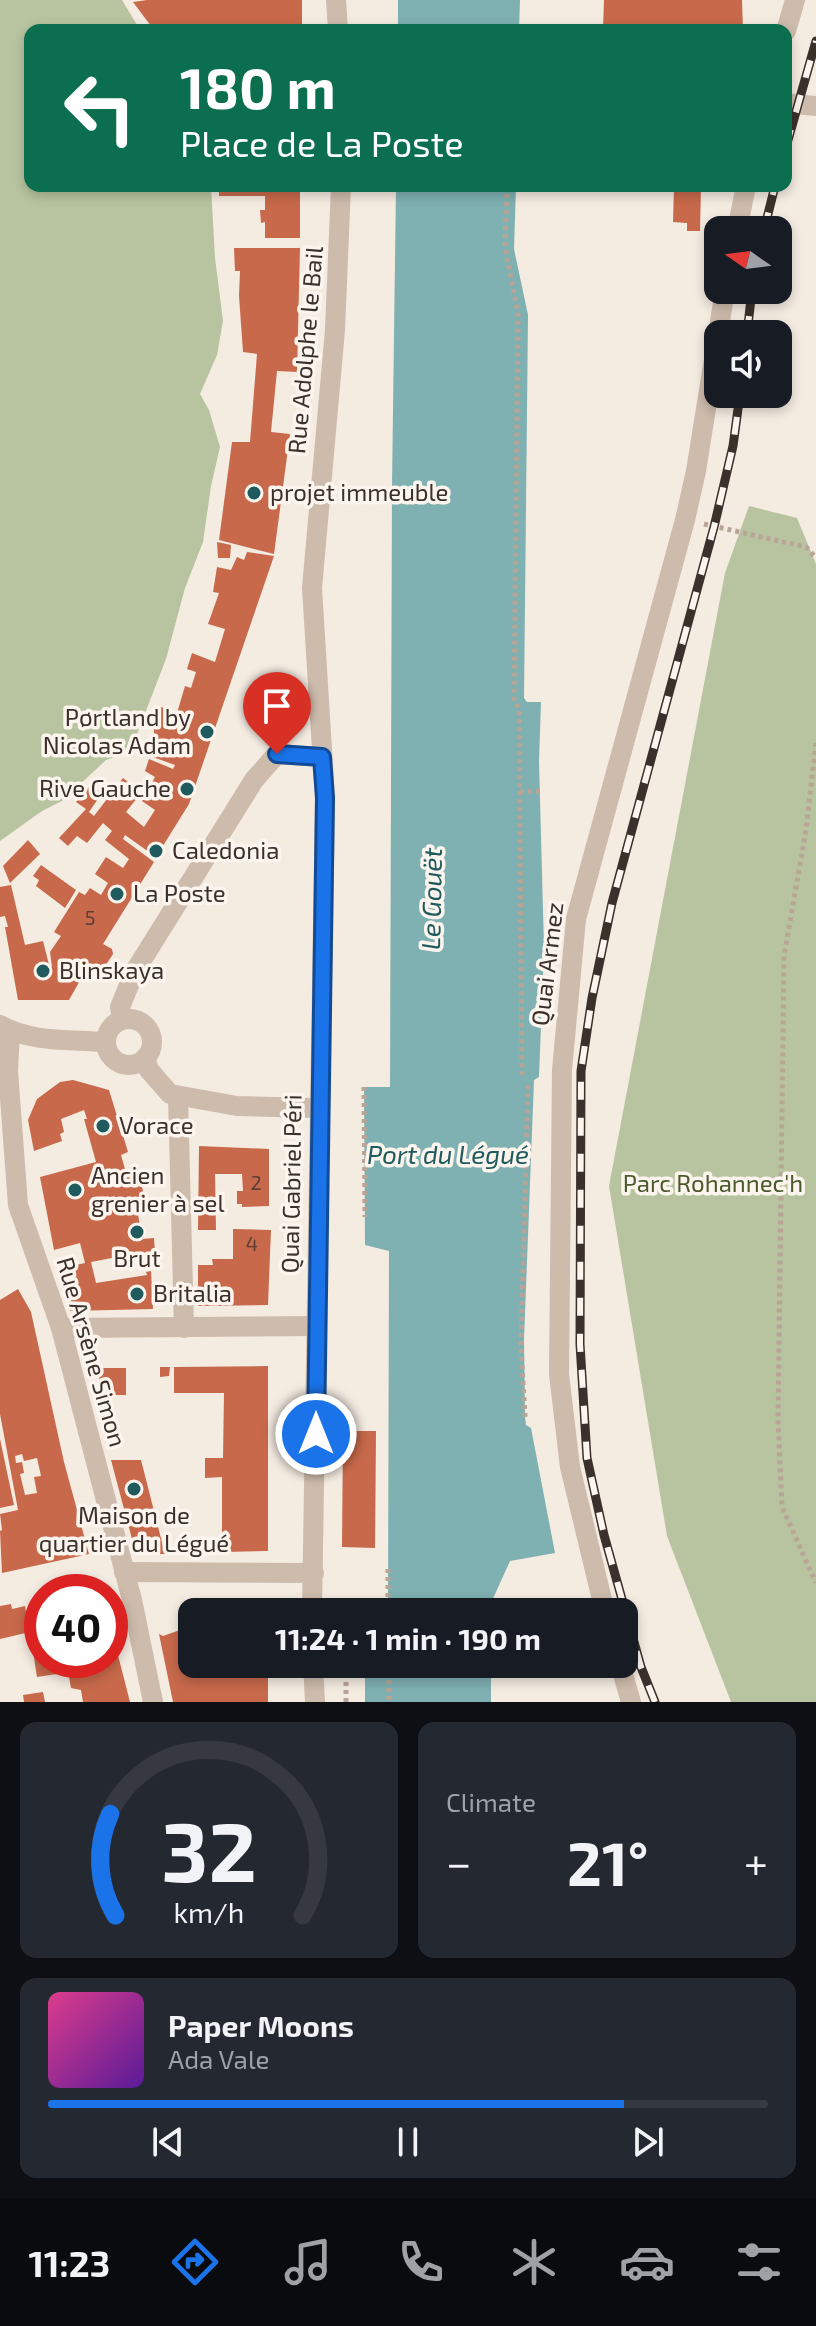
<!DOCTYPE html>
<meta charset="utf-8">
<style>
:root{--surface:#171b24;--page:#242831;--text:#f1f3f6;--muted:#9ea1a6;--line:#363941;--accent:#1a73e8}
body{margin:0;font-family:"Exo 2",sans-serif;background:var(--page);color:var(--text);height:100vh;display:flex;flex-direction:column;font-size:30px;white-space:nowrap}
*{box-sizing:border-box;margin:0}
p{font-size:26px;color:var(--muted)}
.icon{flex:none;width:44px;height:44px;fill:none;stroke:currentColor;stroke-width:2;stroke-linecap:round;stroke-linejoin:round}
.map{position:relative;height:1702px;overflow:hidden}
.side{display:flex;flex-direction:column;gap:20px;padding:20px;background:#0d0f14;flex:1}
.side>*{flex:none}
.banner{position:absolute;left:24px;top:24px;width:768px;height:168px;border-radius:16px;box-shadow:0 4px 12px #0003;background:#0b6e4f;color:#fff;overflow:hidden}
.needle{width:52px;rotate:284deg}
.buttons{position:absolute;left:704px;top:216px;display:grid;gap:16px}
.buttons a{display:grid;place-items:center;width:88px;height:88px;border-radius:16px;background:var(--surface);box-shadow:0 4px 12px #0003;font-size:40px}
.speed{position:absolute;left:24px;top:1574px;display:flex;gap:16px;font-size:40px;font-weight:700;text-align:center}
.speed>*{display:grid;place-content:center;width:104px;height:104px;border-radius:50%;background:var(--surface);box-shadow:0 4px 12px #0003;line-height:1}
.speed .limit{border:12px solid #d22;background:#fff;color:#111}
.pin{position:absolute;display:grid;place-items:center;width:68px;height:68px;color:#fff;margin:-82px -34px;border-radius:50% 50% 50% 0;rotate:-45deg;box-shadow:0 0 8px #0007}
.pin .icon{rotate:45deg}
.me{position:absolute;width:88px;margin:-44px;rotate:0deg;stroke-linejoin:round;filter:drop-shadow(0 0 6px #0008)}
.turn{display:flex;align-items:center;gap:28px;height:168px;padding:0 24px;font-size:36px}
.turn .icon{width:104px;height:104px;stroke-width:2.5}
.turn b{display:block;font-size:56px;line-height:68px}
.big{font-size:60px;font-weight:700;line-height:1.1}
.side .widget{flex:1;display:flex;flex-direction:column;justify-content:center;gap:12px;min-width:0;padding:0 28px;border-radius:16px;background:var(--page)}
.side .dial{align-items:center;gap:0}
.dial svg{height:208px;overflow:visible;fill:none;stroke:var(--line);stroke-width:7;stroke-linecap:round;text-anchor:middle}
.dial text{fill:var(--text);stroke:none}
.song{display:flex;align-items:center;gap:24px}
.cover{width:96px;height:96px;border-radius:12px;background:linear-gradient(135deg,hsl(330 70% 55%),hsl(270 70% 35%))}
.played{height:8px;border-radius:4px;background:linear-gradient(90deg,var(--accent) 80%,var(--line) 80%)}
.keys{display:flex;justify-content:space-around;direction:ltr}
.heat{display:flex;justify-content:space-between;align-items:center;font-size:44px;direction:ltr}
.side .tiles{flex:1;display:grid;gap:20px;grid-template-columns:1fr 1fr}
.widget:last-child{grid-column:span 2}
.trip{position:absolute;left:178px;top:1598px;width:460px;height:80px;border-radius:16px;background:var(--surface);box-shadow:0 4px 12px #0003;font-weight:700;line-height:80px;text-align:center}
.menu{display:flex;height:128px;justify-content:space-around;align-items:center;background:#090b0e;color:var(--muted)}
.menu .icon{width:56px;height:56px}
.menu .active{color:var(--accent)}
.menu b{font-size:36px;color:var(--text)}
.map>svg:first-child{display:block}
.green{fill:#b8c4a0}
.water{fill:#7fb0b2}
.building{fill:#c8694b;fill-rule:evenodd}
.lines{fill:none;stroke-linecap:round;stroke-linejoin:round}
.path{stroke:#b9a596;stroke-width:5;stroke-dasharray:4 4;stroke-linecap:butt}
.minor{stroke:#cdbbac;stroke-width:20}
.tertiary{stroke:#cdbbac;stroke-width:20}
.rail-casing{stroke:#3b302b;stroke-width:9}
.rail{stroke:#fbf5ee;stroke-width:6;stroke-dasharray:18;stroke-linecap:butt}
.route-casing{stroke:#114b97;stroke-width:20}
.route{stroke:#1a73e8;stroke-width:14}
.poi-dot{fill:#1f5a5e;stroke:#fbf5ee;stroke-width:3}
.labels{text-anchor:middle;stroke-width:7;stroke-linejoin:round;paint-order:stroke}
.number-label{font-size:20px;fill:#5e3e33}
.street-label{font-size:24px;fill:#3b302b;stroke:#fbf5ee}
.poi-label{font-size:24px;fill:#3b302b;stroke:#fbf5ee;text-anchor:start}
.park-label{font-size:24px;fill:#4a5a2e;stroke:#fbf5ee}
.water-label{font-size:26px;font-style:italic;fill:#1f5a5e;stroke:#fbf5ee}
</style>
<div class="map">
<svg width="816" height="1702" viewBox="0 0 816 1702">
<rect width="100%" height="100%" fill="#f4ebe1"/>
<g class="green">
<polygon points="0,0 122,0 140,30 30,30 30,186 211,186 215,258 223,321 217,355 200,394 209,410 220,447 211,486 203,542 185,588 166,659 130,752 106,760 62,801 42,811 0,841"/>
<polygon points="749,506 797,518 816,564 816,1702 731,1702 667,1536 609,1186 725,573"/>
</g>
<g class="water">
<polygon points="398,0 520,0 519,30 398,30"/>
<polygon points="396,186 516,186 514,249 528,315 524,698 527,702 541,702 539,761 544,948 539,1077 534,1080 524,1339 525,1417 526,1425 531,1428 555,1553 510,1561 491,1603 491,1612 388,1612 389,1251 365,1245 364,1087 390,1087 392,486"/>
<polygon points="388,1664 491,1664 491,1702 365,1702 365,1674 368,1671 381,1673 388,1670"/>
</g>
<g class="building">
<polygon points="147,0 302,0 302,30 154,30 133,2"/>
<polygon points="604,0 742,0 743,30 603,30"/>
<polygon points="219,186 300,186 300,238 265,238 265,222 261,223 260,210 265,210 265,196 219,196"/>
<polygon points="674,186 701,186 700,231 687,231 687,223 673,222"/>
<polygon points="234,248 300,248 297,372 277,371 271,432 290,434 274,554 219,540 232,442 250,442 257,354 243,352 239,296 240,271 235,271"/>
<polygon points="217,542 231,545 230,558 218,558"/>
<polygon points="247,552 274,556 189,804 156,857 125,835 123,839 154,862 103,944 112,949 113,954 100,974 95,975 86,970 69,1000 18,1000 5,927 8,927 5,916 0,917 0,887 11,885 25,945 43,941 49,965 52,967 50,952 61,936 54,932 79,892 85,895 90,888 101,895 108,883 95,874 106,857 123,868 129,859 105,840 112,831 103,823 87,843 77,836 68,846 59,838 86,809 76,802 91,785 102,793 89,812 94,816 123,778 132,785 127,791 137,798 126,812 144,827 155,810 142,801 155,777 145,771 149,759 173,769 175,765 150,756 154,742 154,724 161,707 177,713 185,686 191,688 196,672 187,669 192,653 215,662 225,629 208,624 219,593 213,592 217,567 231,570 237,557 244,560"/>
<polygon points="28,840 40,854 10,883 3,866"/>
<polygon points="41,865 76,890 65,908 36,886 39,880 33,876"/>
<polygon points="73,1080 109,1090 128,1152 121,1155 127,1176 139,1175 145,1199 136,1202 142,1239 154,1238 155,1253 144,1255 143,1252 91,1262 96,1283 147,1275 146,1272 151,1271 153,1309 70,1311 64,1285 75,1283 71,1266 85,1263 80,1243 54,1250 40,1177 96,1162 84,1119 87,1119 84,1110 61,1119 64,1132 60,1134 62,1141 34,1151 28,1120 37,1099 60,1082"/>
<polygon points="199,1146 269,1149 269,1206 242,1207 242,1204 237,1204 237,1191 243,1191 242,1174 215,1174 216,1230 198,1230"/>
<polygon points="233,1229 271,1230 268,1305 198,1306 198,1265 213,1265 212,1259 233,1259"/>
<path d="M18 1289 31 1312 64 1462 89 1554 2 1573 0 1531 2 1530 0 1514 18 1510 0 1414V1300ZM22 1454 24 1461 37 1458 41 1476 34 1477 37 1493 25 1495 20 1474 24 1473 22 1462 16 1463 15 1456Z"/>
<polygon points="268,1366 268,1551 222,1552 222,1477 205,1478 205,1458 223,1458 224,1393 174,1393 174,1367"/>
<polygon points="160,1367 170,1367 169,1376 160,1377"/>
<polygon points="99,1368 126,1368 126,1395 100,1395"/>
<polygon points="343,1431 376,1431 375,1548 342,1547"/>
<polygon points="0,1439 14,1505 0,1508"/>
<polygon points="111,1460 141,1460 165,1554 136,1554"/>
<polygon points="72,1578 76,1592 67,1592 64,1581"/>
<polygon points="42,1602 42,1615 39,1615 42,1660 47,1660 48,1666 73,1660 110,1660 111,1628 130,1702 83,1702 81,1690 71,1688 69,1677 78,1675 77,1671 37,1677 30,1632 0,1639 0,1606 11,1604 12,1609 25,1606 26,1612 38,1610 37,1603"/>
<polygon points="192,1629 192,1664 268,1664 268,1702 173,1702 159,1634 163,1636 180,1630 180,1632"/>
<polygon points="43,1692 45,1702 24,1702 23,1695"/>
</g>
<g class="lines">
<g class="path">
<polyline points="507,186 505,246 518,313 514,700 519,708 522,1078"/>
<polyline points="704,524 806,547 816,558"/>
<polyline points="816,743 806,830 784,956 778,1421 782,1507 816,1583"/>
<polyline points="520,792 540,791"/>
<polyline points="364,1087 365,1217"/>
<polyline points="525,1417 521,1346 528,1083"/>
<polyline points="388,1569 388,1612"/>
<polyline points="346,1612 346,1602"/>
<polyline points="389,1664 389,1702"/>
<polyline points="346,1702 346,1664"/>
</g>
<g class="minor">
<polyline points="786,31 795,0"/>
<polyline points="786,103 816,106"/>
<polyline points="737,230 746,186"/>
<polyline points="718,334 725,290"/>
<polyline points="122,1019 120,1007 135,971 254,780 277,754 322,757"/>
<polyline points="10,1030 8,1071 18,1205 61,1328 132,1600 153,1702"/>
<polyline points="178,1096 184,1328"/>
<polyline points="61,1328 317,1326"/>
<polyline points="124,1572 314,1573"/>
<polyline points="605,1612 570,1467 559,1374 562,1070 576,919 685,520 696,471 718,334"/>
<polyline points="620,1664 631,1702"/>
</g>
<g class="tertiary">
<polyline points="336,0 338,30"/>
<circle cx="129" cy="1042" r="23"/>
<path d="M0 1025C32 1043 70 1039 105 1042"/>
<polyline points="145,1058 149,1070 170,1094 237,1106 319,1108"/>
<polyline points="312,1612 325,798 312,588 335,330 341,186"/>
<polyline points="313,1664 315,1702"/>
</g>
<g class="rail-casing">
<g id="rail">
<polyline points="786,147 816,41"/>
<polyline points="764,230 775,186"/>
<polyline points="747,334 752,290"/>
<polyline points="655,1702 641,1667 604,1535 587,1458 580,1344 581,1071 592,998 612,903 714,527 733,446 740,394"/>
</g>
</g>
<use href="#rail" class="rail"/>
</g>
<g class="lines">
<g class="route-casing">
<polyline id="route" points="277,754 322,757 325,798 316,1434"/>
</g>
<use href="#route" class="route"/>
</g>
<g class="poi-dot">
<circle cx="254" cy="493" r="8"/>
<circle cx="207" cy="732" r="8"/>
<circle cx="187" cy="789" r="8"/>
<circle cx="156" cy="851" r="8"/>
<circle cx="117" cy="894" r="8"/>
<circle cx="43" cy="971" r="8"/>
<circle cx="103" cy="1126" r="8"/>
<circle cx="75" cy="1190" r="8"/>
<circle cx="137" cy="1232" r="8"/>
<circle cx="137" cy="1294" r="8"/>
<circle cx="134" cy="1489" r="8"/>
</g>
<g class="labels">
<g class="number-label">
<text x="90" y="925">5</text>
<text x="256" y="1190">2</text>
<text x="252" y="1251">4</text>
</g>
<g class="street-label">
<text transform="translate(306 350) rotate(-85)" y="8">Rue Adolphe le Bail</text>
<text transform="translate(548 964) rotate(-83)" y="8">Quai Armez</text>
<text transform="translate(292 1184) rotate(-89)" y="8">Quai Gabriel Péri</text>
<text transform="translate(91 1352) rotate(74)" y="8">Rue Arsène Simon</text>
</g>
<g class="poi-label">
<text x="270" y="501">projet immeuble</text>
<text x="191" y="726" text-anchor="end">Pørtland by<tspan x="191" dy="28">Nicolas Adam</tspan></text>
<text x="171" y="797" text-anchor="end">Rive Gauche</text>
<text x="172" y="859">Caledonia</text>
<text x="133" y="902">La Poste</text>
<text x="59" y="979">Blinskaya</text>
<text x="119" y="1134">Vorace</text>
<text x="91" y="1184">Ancien<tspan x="91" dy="28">grenier à sel</tspan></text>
<text x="137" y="1267" text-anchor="middle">Brut</text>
<text x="153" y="1302">Britalia</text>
<text x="134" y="1524" text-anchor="middle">Maison de<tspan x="134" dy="28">quartier du Légué</tspan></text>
</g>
<g class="park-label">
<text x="713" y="1192">Parc Rohannec'h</text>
</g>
<g class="water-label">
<text transform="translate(432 899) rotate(-89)" y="9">Le Gouët</text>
<text x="448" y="1164">Port du Légué</text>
</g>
</g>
</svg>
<div class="buttons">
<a><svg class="needle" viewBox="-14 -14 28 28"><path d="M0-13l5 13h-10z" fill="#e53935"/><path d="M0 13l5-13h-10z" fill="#9ea1a6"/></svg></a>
<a><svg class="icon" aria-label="sound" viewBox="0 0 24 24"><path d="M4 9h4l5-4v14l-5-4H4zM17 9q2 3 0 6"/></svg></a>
</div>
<div class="speed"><div class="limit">40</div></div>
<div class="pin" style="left:277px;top:754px;background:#d93025"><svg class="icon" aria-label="arrive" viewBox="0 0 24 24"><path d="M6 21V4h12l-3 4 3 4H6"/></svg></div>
<svg class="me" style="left:316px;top:1434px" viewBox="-20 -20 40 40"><circle r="17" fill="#1a73e8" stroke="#fff" stroke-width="3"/><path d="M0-11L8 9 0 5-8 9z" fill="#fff"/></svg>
<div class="trip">11:24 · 1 min · 190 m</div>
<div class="banner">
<div class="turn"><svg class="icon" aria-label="left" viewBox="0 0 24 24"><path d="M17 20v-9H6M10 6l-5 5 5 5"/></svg><div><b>180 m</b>Place de La Poste</div></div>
</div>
</div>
<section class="side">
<div class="tiles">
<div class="widget dial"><svg viewBox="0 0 100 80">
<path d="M14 69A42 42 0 1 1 86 69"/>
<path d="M14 69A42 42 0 0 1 12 30" stroke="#1a73e8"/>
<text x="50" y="56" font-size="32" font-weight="700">32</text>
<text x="50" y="72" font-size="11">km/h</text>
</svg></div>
<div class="widget"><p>Climate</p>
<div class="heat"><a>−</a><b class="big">21°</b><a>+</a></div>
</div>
<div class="widget">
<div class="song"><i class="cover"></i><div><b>Paper Moons</b><p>Ada Vale</p></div></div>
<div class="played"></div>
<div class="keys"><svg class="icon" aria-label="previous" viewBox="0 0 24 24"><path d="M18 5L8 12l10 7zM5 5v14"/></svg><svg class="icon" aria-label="pause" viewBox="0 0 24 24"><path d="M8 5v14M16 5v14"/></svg><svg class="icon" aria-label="next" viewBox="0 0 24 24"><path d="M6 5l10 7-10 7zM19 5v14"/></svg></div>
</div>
</div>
</section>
<nav class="menu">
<b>11:23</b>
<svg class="icon active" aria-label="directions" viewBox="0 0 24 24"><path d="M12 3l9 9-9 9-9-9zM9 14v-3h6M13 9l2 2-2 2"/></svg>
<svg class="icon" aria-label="music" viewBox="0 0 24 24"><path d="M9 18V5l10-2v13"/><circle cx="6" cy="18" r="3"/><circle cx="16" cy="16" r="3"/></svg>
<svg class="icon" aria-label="phone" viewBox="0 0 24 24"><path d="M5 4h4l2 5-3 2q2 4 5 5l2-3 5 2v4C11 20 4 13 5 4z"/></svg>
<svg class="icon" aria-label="climate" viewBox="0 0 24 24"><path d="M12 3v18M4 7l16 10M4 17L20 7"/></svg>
<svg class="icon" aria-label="car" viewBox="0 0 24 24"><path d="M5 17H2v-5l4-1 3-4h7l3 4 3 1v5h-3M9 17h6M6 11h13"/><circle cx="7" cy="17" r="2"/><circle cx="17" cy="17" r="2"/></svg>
<svg class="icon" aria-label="filters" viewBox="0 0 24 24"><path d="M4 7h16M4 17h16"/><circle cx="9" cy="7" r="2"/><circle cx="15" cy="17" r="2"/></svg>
</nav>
